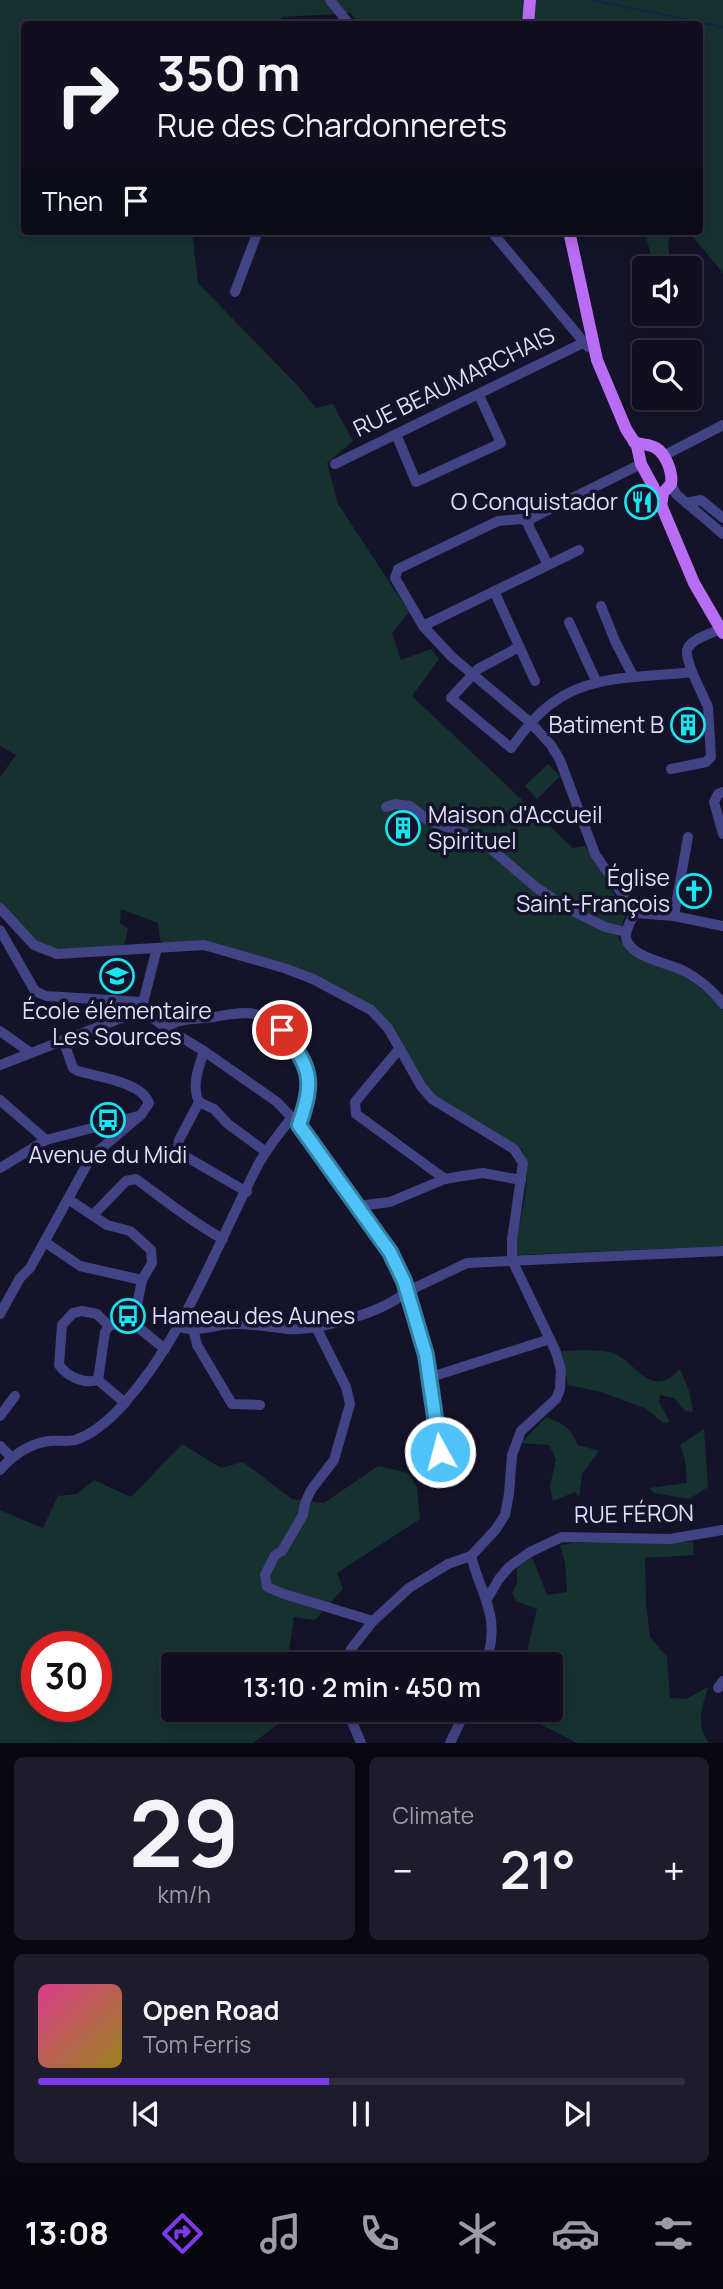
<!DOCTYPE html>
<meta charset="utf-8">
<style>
:root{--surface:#100e1f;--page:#1e1c2c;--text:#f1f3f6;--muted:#9c9ca4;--line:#302e3d;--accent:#7c3aed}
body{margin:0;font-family:Manrope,sans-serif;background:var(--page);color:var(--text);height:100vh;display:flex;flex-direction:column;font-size:26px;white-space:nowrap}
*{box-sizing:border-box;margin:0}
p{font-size:23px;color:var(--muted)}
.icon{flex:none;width:38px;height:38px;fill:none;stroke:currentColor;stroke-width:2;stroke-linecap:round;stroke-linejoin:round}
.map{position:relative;height:1743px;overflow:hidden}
.drawer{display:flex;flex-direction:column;gap:14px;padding:14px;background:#090811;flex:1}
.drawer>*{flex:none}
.banner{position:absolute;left:21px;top:21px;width:682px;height:214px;border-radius:7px;box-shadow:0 4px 18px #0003,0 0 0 2px var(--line);background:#100e1f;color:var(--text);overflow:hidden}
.tools{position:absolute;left:632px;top:256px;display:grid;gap:14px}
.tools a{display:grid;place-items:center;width:70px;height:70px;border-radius:7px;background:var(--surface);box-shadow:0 4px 18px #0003,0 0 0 2px var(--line);font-size:35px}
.speed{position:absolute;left:21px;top:1631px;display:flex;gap:14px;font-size:35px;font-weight:700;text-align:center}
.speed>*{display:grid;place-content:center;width:91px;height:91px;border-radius:50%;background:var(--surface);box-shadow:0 4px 18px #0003,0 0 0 2px var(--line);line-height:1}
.speed .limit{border:10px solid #d22;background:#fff;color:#111}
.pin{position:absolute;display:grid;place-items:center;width:60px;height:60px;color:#fff;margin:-30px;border:4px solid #fff;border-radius:50%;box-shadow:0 2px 7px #0007}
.me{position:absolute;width:77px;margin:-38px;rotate:353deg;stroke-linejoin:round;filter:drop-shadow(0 0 5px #0008)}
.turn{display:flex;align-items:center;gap:24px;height:147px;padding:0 21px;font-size:32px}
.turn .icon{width:91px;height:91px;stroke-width:2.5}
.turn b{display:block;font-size:49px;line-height:60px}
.then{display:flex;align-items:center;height:66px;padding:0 21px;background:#0003;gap:14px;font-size:26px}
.big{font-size:52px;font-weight:600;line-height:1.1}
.drawer .widget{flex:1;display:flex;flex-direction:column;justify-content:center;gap:10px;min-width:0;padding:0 24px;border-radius:10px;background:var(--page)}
.drawer .dial{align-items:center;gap:0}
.dial b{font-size:91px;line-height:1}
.song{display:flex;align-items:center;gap:21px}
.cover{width:84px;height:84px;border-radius:10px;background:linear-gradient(135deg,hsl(330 70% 55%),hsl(50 70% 35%))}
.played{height:7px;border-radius:4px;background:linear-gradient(90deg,var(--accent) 45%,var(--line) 45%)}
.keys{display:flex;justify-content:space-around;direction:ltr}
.heat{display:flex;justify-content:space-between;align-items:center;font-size:38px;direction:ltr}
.drawer .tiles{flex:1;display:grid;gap:14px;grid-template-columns:1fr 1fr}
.widget:last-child{grid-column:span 2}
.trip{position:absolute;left:161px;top:1652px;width:402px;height:70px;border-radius:7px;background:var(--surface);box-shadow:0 4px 18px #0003,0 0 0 2px var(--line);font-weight:600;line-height:70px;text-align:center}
.dock{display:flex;height:112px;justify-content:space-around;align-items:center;background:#06060c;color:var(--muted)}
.dock .icon{width:49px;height:49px}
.dock .active{color:var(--accent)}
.dock b{font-size:32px;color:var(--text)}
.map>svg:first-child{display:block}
.green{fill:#16322f;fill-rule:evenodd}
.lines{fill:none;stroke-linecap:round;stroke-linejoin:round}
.stream{stroke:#0f2645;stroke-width:2}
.minor{stroke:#424384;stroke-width:10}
.major{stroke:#b96df4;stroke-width:12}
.route-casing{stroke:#337fa1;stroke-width:18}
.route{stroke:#4fc3f7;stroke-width:12}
.labels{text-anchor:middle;stroke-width:7;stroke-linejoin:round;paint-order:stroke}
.street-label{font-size:23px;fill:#dfddfc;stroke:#151329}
.poi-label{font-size:23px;fill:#dfddfc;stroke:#151329;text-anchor:end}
</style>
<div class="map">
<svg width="723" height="1743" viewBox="0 0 723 1743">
<rect width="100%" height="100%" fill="#151329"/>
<g class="green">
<path d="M0 0H723V273L688 231H700V24H358L351 13 282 17 278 24H24V231H192L198 283 297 385 316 408 333 404 353 441 327 463 338 504 409 612 392 633 401 660 431 649 439 659 412 696 573 848 585 846 626 913 618 938 628 950 682 975 718 1001 723 1010V1246L515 1255C516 1224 536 1178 522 1150L433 1094 423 1083 393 1027 280 963 164 944 160 940 158 923 121 909 120 923 128 929 124 945 114 948 46 949 0 907V777L16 755 0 746Z"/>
<polygon points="644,231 670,231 668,244 671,268 655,268"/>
<polygon points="548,764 560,776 537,799 525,786"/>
<path d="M562 1351C576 1351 605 1348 617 1355 639 1367 652 1399 680 1369L689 1391 693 1412 685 1411 674 1398 660 1395 659 1402 670 1422 663 1423 645 1408 601 1392 568 1385Z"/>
<path d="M546 1417C564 1424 569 1426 578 1445L599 1451 582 1474 579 1497 575 1492 553 1501 550 1486 556 1459 549 1445 521 1443Z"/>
<polygon points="704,1429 708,1487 689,1499 654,1493 649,1488 687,1483 685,1460 680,1445"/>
<path d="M182 1444 221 1468 243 1462 292 1499 324 1503 378 1466 408 1473 417 1487 420 1519 337 1573 343 1589 315 1620 294 1617 287 1664H173V1710H275L278 1724 253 1743H0V1510L43 1528 58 1496 77 1494 94 1480 131 1497ZM37 1647H96V1706H37Z"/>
<path d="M693 1542 694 1555 645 1558 646 1603 650 1637 667 1657 670 1698 686 1699 708 1687C702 1708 695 1724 709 1743H577L526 1717 524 1710H551V1664H524L537 1609 516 1601 512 1593 517 1583V1568L532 1557 547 1595 567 1592 565 1563 560 1545 575 1543Z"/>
</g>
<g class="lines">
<polyline class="stream" points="592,0 723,27"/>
<g class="minor">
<polyline points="330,0 349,24"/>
<polyline points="491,231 588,347"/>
<polyline points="235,292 258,231"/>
<polyline points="396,434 416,482 501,443 479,395"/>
<polyline points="663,456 723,425"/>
<polyline points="335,464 591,339"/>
<polyline points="671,484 676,494 723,534"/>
<polyline points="686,503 701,500 723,518"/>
<polyline points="528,522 529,527 548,565"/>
<polyline points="494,591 535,681"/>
<polyline points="601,606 615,641 633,676"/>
<polyline points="569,622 597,683"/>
<polyline points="423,626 579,550"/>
<path d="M519 647 478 669 451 698 511 748C523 732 535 716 551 704 590 673 645 678 692 672 690 666 686 656 687 650 690 639 712 633 721 629"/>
<polyline points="671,769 706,762 711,757 708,707 692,672"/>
<polyline points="723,792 718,794 714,802 723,834"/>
<polyline points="386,807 395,804 410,806 429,821 477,837 537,888 565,907 605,927 626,932"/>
<polyline points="0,908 34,945 57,954 204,945 284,968 313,979 371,1010 388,1028 421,1086 432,1099 514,1149 523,1163 512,1240 512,1260 556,1352 561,1370 560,1389 556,1399 521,1431 512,1455 509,1494 505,1515 496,1529 471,1556 448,1564 409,1588 373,1621 351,1649 344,1664"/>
<polyline points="635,913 595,854 560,760 551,745 531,723 452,657 423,626 395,578 398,569 498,521 522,519 528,522 532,518 641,464"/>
<path d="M635 913C631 920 625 930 626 938 630 958 670 963 686 972 700 980 713 990 723 1004"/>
<polyline points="635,913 674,916 723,926"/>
<polyline points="674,916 688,837"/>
<polyline points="0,930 35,991 46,996 143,1002"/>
<polyline points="142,1007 157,948"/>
<polyline points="142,1010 166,1028 204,1051 277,1102 299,1125 390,1252 404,1281 426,1355 440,1452"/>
<path d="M166 1028C175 1019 194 1019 207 1018 222 1016 240 1011 255 1014 282 1020 312 1061 310 1088 309 1101 303 1113 299 1125"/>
<polyline points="0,1031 31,1053"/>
<polyline points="400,1048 355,1102 356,1114 445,1179"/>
<path d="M204 1051C199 1067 191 1085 199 1102L179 1140 178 1151 183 1155 247 1192"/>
<polyline points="0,1065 142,1010"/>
<polyline points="0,1100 46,1140 138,1116"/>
<polyline points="199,1102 214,1109 228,1124 266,1152"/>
<polyline points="0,1168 46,1140"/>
<polyline points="68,1199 107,1225 130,1231 151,1250 152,1263 142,1280 134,1320 139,1328 165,1349"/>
<polyline points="357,1206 390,1202 445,1179 456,1177 483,1173 521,1180"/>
<path d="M93 1215 126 1181 136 1179C165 1200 193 1223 223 1239"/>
<polyline points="45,1242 80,1266 142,1280"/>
<path d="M0 1314 20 1278 30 1268 91 1157 141 1115 149 1103C142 1082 98 1077 78 1071L73 1068 63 1040"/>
<path d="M109 1326 97 1314 82 1311 73 1313 62 1325 59 1365C68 1377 83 1384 98 1380L125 1403"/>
<path d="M180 1327C195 1333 217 1324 234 1324 253 1324 270 1327 288 1329 318 1331 384 1312 406 1292L467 1263 723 1251"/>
<polyline points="316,1327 346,1387 350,1404 334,1460 311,1490 305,1503 303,1515 282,1551 275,1555 265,1575 267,1587 284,1594 373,1621"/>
<polyline points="193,1328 197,1345 232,1404 260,1405"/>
<polyline points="431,1377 550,1339"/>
<polyline points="98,1380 105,1332 109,1326 134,1320"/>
<polyline points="0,1416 15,1396"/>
<polyline points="0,1446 11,1457"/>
<path d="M0 1470C13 1455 28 1444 49 1441 57 1440 67 1442 75 1440 94 1434 110 1419 122 1406 186 1334 215 1248 258 1165 267 1148 280 1133 292 1117"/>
<path d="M471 1556C483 1601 501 1615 486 1664"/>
<polyline points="487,1599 499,1579 509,1567 530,1552 562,1537 670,1539 723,1530"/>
<polyline points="718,1688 723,1681"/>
<polyline points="347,1710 361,1743"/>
<polyline points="450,1743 466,1710"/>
</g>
<g class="major">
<polyline points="528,24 530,0"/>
<polyline points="569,231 597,360 626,429 637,446 641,464 653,486 694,583 723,633"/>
<path d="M634 442C641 445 650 444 656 448 666 454 673 473 671 484L663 493 661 507"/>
</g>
</g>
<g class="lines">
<g class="route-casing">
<path id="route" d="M282 1030C311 1069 315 1078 299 1125L390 1252 404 1281 426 1355 440 1452"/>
</g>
<use href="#route" class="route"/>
</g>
<defs>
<g id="restaurant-ring" transform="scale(1.75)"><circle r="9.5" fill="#151329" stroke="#18e5ed" stroke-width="1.5"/><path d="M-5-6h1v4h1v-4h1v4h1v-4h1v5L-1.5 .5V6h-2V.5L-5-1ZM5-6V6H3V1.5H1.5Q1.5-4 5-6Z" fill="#18e5ed"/></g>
<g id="building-ring" transform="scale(1.75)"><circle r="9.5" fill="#151329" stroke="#18e5ed" stroke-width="1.5"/><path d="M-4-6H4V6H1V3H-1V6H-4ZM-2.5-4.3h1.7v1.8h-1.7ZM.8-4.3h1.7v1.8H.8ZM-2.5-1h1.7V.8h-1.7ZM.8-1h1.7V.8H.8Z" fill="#18e5ed"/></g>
<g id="church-ring" transform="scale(1.75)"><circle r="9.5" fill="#151329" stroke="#18e5ed" stroke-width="1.5"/><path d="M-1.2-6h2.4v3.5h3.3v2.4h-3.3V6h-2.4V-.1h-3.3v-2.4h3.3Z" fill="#18e5ed"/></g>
<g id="school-ring" transform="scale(1.75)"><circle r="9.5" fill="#151329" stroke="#18e5ed" stroke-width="1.5"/><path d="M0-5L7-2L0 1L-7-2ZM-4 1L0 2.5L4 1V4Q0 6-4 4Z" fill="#18e5ed"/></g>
<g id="bus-ring" transform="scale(1.75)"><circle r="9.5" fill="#151329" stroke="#18e5ed" stroke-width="1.5"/><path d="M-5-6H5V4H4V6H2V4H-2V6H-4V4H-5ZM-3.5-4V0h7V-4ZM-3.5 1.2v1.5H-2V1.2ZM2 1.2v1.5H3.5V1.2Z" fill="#18e5ed"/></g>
</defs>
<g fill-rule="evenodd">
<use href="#restaurant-ring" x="642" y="502"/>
<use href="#building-ring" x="688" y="725"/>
<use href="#building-ring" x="403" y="828"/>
<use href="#church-ring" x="694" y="891"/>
<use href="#school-ring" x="117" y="976"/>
<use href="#bus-ring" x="108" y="1120"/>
<use href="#bus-ring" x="128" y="1316"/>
</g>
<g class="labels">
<g class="street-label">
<text transform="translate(454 382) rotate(-26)" y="8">RUE BEAUMARCHAIS</text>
<text transform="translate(634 1514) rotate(-1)" y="8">RUE FÉRON</text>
</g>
<g class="poi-label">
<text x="618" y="510">O Conquistador</text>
<text x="664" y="733">Batiment B</text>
<text x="428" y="823" text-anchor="start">Maison d'Accueil<tspan x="428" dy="26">Spirituel</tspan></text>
<text x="670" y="886">Église<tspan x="670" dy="26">Saint-François</tspan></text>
<text x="117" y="1019" text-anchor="middle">École élémentaire<tspan x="117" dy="26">Les Sources</tspan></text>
<text x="108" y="1163" text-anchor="middle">Avenue du Midi</text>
<text x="152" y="1324" text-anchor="start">Hameau des Aunes</text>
</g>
</g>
</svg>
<div class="tools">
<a><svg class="icon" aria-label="sound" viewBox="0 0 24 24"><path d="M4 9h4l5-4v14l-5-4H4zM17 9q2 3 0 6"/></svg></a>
<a><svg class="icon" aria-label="search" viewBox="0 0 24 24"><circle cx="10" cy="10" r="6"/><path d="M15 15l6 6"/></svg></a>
</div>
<div class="speed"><div class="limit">30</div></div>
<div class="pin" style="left:282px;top:1030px;background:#d93025"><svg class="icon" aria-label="arrive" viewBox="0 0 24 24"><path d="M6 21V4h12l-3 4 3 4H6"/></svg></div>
<svg class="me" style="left:440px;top:1452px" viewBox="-20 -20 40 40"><circle r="17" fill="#4fc3f7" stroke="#fff" stroke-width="3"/><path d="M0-11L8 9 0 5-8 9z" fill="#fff"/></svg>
<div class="trip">13:10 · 2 min · 450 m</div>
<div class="banner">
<div class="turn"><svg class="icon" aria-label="right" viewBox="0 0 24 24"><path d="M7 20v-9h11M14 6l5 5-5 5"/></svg><div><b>350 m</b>Rue des Chardonnerets</div></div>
<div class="then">Then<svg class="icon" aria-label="arrive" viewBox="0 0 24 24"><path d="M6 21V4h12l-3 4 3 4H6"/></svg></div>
</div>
</div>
<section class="drawer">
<div class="tiles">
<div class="widget dial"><b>29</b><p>km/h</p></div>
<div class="widget"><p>Climate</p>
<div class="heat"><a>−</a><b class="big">21°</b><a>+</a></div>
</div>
<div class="widget">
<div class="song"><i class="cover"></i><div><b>Open Road</b><p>Tom Ferris</p></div></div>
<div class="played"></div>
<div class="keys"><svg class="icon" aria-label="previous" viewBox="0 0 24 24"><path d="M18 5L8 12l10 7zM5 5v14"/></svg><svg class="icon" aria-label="pause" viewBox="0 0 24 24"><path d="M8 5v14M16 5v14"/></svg><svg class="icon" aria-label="next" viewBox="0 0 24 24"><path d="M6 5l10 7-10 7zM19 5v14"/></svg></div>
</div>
</div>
</section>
<nav class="dock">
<b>13:08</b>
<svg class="icon active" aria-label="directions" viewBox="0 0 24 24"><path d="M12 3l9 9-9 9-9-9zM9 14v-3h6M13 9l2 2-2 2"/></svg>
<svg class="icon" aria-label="music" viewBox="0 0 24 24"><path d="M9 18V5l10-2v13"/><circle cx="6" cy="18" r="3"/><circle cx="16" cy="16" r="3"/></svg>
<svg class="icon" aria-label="phone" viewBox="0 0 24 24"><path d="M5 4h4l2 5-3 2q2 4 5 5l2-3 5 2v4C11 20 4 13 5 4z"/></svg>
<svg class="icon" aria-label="climate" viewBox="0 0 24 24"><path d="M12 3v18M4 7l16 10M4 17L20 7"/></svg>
<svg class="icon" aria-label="car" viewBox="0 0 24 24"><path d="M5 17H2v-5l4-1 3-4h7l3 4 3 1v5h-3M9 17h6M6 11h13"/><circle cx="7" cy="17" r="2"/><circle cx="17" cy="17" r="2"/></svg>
<svg class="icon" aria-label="filters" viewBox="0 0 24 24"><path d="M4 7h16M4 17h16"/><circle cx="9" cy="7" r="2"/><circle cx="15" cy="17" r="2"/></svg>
</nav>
